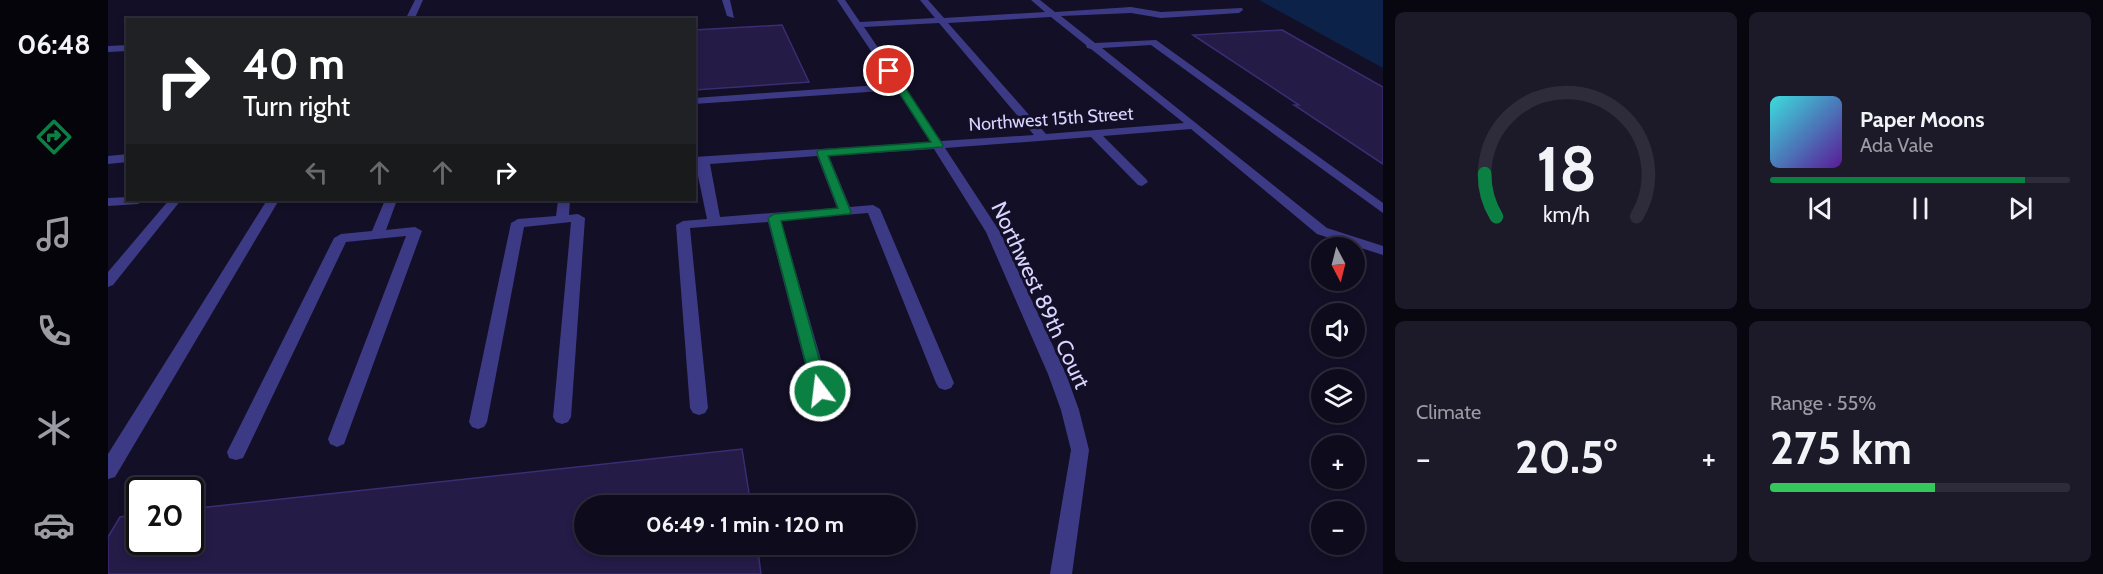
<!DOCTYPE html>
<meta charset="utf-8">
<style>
:root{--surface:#0e0b1c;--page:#1c1929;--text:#f1f3f6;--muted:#9b9ba3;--line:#2e2b3b;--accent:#0b8043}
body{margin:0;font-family:Cabin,sans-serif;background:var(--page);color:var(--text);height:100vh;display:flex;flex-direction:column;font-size:22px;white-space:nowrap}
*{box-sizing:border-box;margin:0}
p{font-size:20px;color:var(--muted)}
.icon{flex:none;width:33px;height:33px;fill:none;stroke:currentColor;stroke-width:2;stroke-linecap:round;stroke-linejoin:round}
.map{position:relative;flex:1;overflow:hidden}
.details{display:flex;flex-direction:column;gap:12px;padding:12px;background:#08060f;width:720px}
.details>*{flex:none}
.hud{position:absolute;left:18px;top:18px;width:570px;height:183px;border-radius:0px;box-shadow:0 3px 9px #0003,0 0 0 2px var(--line);background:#202124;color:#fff;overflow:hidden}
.needle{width:39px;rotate:173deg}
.buttons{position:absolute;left:1203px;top:237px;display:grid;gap:12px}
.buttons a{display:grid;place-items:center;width:54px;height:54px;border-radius:50%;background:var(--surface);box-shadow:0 3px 9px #0003,0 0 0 2px var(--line);font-size:30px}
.speed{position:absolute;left:18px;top:477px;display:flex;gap:12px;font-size:30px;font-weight:700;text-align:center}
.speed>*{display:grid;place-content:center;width:78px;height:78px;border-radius:50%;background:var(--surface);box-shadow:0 3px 9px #0003,0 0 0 2px var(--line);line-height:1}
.speed .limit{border:3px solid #111;border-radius:9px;background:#fff;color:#111}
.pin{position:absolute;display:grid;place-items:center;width:51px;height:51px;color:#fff;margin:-26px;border:3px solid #fff;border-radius:50%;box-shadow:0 2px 6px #0007}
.me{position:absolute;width:66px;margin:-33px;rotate:345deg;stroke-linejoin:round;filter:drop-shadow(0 0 4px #0008)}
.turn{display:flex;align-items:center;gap:21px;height:126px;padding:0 18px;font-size:27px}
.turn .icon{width:78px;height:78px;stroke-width:2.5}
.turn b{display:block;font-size:42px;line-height:51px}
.lanes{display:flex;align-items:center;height:57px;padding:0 18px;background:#0003;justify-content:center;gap:30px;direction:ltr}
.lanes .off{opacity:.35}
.big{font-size:45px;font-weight:700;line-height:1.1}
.details .widget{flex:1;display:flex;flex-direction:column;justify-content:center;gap:9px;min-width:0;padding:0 21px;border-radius:9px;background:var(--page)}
.details .dial{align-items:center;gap:0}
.dial svg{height:156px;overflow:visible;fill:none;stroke:var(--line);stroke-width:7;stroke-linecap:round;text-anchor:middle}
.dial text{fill:var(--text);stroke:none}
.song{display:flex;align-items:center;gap:18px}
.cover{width:72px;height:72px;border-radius:9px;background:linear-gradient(135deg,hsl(180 70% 55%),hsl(270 70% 35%))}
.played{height:6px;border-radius:3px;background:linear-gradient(90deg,var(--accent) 85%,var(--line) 85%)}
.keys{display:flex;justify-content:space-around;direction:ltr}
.heat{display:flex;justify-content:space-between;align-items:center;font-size:33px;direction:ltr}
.charge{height:9px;border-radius:4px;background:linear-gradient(90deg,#34c759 55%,var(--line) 0)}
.details .tiles{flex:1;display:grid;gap:12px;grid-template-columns:repeat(2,1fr)}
.trip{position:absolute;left:466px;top:495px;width:342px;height:60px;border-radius:30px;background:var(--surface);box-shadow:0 3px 9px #0003,0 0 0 2px var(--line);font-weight:700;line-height:60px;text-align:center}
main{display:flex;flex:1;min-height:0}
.tab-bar{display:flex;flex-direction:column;width:108px;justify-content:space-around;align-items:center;background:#06040b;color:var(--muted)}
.tab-bar .icon{width:42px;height:42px}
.tab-bar .on{color:var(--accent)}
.tab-bar b{font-size:27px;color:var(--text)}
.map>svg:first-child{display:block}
.water{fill:#0c2248}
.building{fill:#241b47;stroke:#3b2d73;stroke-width:1.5}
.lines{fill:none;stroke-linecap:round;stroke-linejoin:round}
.minor{fill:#3d3a85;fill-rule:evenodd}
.route{fill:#0b8043;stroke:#07532c;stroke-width:1.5}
.labels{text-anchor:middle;stroke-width:6;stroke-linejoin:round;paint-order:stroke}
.far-street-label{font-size:18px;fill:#d9d4ff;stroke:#130f26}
.street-label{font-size:22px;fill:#d9d4ff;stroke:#130f26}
</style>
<main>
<nav class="tab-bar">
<b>06:48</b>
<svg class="icon on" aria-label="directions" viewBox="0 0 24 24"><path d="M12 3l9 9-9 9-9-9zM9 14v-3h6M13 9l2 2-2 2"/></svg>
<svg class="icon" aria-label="music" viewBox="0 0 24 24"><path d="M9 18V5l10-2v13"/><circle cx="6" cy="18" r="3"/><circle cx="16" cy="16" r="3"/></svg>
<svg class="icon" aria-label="phone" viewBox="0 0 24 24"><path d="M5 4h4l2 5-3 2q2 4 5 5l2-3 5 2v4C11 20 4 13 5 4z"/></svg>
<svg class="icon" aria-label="climate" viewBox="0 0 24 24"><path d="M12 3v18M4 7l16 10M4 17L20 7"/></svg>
<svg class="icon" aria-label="car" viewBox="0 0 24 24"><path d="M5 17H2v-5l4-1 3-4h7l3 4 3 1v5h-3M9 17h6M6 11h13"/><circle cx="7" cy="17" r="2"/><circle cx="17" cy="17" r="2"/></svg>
</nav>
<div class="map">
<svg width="1275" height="574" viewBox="0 0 1275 574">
<rect width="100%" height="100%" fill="#130f26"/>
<polygon class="water" points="1151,0 1275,0 1275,68"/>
<g class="building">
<polygon points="674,25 701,82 586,90 586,30"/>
<polygon points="1174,30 1275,87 1275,164 1186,105 1191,105 1085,35"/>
<polygon points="634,449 643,506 477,506 477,544 649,544 653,574 0,574 0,537 12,517 32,514 32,542 82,542 82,509"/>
</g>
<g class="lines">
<g class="minor">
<polygon points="307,0 315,0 306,20 297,20"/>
<polygon points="614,0 622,0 626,18 619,16"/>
<path d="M729 0H737L752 22 827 18 812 0H820L836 18 937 12 923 0H932L947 12 1023 7 1053 12 1134 8 1135 10 1131 13 1053 18 1023 13 953 16 987 43 1048 40 1275 203V213L1043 45 994 48 1219 228 1275 246V255L1209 234 1083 129 995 136 1038 179 1040 182 1034 186 1030 185 983 137 837 148 892 232 958 374 971 410 981 450 964 574H942L963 450 953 410 940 374 878 232 826 149 721 156 742 207 765 205 772 209 846 383 843 388 837 390 831 388 828 383 760 213 673 220 722 391 719 396 713 398 707 396 704 391 660 222 582 228 600 408 597 413 591 415 585 413 582 408 568 225 575 221 599 219 586 157 822 142 789 90 586 104V98L785 84ZM943 17 978 45 979 48 983 49 1076 123 938 134 840 23ZM831 23 926 135 833 141 756 27ZM709 156 729 208 612 217 602 164Z"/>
<polygon points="20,45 20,51 0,52 0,46"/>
<polygon points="20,154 20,162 0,164 0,156"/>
<polygon points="20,197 20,200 36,200 30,204 0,206 0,198"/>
<polygon points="61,200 73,200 5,285 0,287 0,272"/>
<polygon points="159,200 171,200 7,477 0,479 0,454"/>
<polygon points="277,200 289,200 278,230 307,227 314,231 236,444 229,447 222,444 220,439 298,236 238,242 135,458 128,460 121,458 119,452 226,238 233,234 264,231"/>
<polygon points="450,200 462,200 461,215 470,214 477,218 463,417 460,422 454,424 448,422 445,417 463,222 416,227 379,422 376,427 370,429 364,427 361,422 403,223 410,219 448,216"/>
</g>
</g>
<polygon class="route" points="778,69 785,69 835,145 834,147 720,156 743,212 741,214 673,221 720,391 718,395 712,397 707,395 705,391 660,218 666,214 730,208 709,153 710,150 823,142 777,71"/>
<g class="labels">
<g class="far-street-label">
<text transform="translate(943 119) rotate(-4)" y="6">Northwest 15th Street</text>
</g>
<g class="street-label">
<text transform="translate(933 295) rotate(65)" y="8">Northwest 89th Court</text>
</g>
</g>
</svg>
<div class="buttons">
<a><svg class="needle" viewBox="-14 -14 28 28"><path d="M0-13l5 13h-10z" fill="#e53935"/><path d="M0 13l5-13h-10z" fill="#9b9ba3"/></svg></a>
<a><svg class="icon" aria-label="sound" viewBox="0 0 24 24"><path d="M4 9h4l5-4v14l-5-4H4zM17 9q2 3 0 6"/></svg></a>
<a><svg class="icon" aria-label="layers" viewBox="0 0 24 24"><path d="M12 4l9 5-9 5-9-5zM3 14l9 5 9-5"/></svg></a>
<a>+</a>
<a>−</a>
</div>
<div class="speed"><div class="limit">20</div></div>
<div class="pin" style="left:781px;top:71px;background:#d93025"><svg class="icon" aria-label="arrive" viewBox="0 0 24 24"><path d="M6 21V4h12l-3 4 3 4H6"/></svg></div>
<svg class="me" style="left:712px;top:391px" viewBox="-20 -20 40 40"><circle r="17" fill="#0b8043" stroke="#fff" stroke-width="3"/><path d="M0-11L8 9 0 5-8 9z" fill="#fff"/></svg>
<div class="trip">06:49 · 1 min · 120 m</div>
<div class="hud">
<div class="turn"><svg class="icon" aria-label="right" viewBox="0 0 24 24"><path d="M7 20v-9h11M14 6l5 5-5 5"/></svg><div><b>40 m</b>Turn right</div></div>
<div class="lanes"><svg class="icon off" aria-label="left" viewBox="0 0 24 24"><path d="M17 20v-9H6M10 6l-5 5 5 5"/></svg><svg class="icon off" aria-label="ahead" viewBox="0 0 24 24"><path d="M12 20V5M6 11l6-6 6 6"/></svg><svg class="icon off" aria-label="ahead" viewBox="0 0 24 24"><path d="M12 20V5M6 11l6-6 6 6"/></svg><svg class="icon" aria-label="right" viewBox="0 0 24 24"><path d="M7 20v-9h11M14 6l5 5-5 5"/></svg></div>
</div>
</div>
<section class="details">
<div class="tiles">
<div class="widget dial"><svg viewBox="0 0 100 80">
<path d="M14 69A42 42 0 1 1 86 69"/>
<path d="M14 69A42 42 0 0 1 8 47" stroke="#0b8043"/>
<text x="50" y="56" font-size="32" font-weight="700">18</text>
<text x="50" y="72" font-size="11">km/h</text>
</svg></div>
<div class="widget">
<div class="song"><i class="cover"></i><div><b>Paper Moons</b><p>Ada Vale</p></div></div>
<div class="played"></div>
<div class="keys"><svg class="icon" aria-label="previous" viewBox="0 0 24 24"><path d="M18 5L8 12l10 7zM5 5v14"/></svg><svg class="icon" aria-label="pause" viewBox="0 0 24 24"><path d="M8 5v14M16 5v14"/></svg><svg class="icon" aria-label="next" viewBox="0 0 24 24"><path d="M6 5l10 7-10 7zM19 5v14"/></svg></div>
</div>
<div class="widget"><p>Climate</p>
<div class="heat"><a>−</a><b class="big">20.5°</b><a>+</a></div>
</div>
<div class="widget"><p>Range · 55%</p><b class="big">275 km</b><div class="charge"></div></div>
</div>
</section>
</main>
